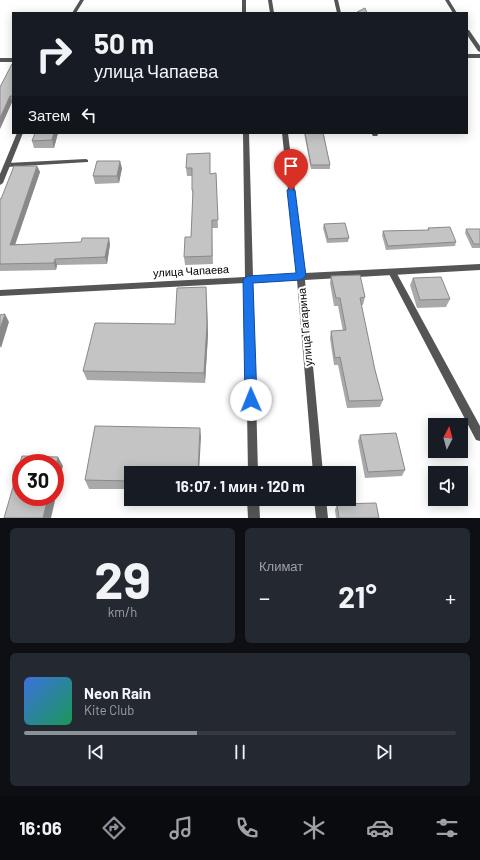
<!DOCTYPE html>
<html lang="ru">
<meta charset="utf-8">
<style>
:root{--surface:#171b24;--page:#242831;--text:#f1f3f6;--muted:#9ea1a6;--line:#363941;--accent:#8c9099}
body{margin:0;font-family:Barlow,sans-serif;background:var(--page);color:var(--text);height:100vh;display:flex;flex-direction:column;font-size:15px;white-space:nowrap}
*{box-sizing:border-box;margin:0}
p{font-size:13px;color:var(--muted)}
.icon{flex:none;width:22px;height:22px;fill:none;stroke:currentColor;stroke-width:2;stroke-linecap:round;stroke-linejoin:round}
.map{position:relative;height:518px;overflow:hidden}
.side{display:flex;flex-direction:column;gap:10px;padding:10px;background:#0d0f14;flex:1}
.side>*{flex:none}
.banner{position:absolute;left:12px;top:12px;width:456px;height:122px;border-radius:0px;box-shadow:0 2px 10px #0003;background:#171b24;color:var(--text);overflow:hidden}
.needle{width:26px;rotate:6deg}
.buttons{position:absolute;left:428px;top:418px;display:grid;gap:8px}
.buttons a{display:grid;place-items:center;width:40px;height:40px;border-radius:0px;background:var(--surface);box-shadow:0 2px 10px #0003;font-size:20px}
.speed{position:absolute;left:12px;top:454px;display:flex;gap:8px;font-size:20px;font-weight:700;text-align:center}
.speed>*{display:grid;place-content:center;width:52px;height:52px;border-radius:50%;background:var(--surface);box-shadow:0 2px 10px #0003;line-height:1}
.speed .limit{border:6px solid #d22;background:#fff;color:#111}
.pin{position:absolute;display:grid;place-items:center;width:34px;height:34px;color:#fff;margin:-41px -17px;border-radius:50% 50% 50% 0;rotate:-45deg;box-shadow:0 0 4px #0007}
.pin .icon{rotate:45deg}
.me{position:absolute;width:44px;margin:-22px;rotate:359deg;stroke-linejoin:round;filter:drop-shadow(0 0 3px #0008)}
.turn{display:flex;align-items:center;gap:14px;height:84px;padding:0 16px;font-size:18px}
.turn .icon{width:52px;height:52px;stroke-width:2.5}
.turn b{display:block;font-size:28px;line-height:34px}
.then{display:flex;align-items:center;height:38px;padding:0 16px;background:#0003;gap:8px;font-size:15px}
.big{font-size:30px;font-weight:700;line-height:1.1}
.side .tile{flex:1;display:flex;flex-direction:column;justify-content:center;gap:6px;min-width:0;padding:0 14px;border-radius:6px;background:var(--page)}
.side .dial{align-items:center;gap:0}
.dial b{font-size:52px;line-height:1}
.song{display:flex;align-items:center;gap:12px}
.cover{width:48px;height:48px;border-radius:6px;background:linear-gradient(135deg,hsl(220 70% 55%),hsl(150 70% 35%))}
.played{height:4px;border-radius:2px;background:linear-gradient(90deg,var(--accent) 40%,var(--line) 40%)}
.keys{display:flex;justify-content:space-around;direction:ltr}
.heat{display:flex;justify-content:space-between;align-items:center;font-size:22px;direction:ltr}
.side .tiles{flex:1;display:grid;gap:10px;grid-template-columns:1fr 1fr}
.tile:last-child{grid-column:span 2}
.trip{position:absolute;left:124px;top:466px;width:232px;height:40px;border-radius:0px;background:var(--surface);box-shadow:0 2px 10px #0003;font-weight:700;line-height:40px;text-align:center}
.dock{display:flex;height:64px;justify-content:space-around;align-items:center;background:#090b0e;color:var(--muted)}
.dock .icon{width:28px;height:28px}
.dock .selected{color:var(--accent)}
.dock b{font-size:18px;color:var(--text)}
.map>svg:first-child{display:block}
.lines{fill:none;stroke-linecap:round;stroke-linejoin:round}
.service{fill:#555;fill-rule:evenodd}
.minor{fill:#555;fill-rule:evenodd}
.wall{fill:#a9a9a9}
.shaded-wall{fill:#898989}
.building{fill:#c4c4c4;stroke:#898989}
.route{fill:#1a73e8;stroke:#114b97}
.labels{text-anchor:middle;stroke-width:4;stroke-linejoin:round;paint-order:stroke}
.street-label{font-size:11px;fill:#000;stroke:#fff}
</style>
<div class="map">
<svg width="480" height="518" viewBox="0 0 480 518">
<rect width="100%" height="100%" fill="#fff"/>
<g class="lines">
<g class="service">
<polygon points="334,0 338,0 341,13 337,13"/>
<polygon points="371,133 377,133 378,135 377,136 373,136"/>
<polygon points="86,159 88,160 88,162 7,167 4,165 7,163"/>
<polygon points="392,269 395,270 480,426 480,441 476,440 388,272 389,270"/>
</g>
<g class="minor">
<polygon points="80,0 84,0 76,13 72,13"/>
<rect x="242" y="0" width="4" height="13"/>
<polygon points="268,0 272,0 274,13 270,13"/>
<polygon points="445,0 449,0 457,13 453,13"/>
<polygon points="467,30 469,30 480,46 480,52 478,51 467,35"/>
<rect x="467" y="54" width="13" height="4"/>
<rect x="0" y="58" width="13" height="4"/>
<polygon points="17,133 23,133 3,183 0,185 0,174"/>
<polygon points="243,133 249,133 253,276 297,274 282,133 288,133 305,273 480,264 480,270 305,280 323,473 313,473 297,280 253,282 258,473 248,473 245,283 0,296 0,290 245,277"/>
<polygon points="247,499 259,499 260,518 248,518"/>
<polygon points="314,499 326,499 328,518 316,518"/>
</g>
</g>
<g class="wall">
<polygon points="13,64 13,102 12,102 0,129"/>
<polygon points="58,133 54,148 34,148 32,141"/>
<polygon points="304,133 324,133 324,135 330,165 330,169 311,169"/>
<polygon points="210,161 210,174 216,173 218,228 212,228 213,264 185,265 184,257 191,237 193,197 192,190 192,176 187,176 186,168"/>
<polygon points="37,166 40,172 15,244 110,244 107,264 57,265 56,270 0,271 0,199"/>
<polygon points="122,168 119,183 95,184 93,176"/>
<polygon points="324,224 349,238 348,242 327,243 323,228"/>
<polygon points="428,228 456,242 455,246 386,250 382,235 383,231 428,230"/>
<polygon points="466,229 480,229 480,248 472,248 465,233"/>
<polygon points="331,276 365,297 363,305 361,305 375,370 383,400 380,407 347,408 338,365 334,365 330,338 331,331 343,331 338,306 334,306 330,283"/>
<polygon points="413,278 450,299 446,307 417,308 410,285"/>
<polygon points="207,298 208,335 205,383 87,380 83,371 175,324"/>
<polygon points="360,435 405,470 402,476 365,478 358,441"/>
<polygon points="201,437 131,473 131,489 89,489 85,480"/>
<polygon points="337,504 379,518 336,518 335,510"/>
</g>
<g class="shaded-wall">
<polygon points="10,96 12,102 0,129 0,118"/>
<polygon points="54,133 58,133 54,148 52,140"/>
<polygon points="120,161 122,168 119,183 117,176"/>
<polygon points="37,166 40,172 13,251 10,245"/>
<polygon points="109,238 110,244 107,264 105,257"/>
<polygon points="55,259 57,265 56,270 54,263"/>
<polygon points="206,287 208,335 205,383 204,373"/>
<polygon points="5,314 9,322 1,348 0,346 0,329"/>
<polygon points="200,428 201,437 199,473 198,473"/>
<polygon points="58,457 63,466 51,518 43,518 48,497 55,497 55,470"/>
</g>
<g class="building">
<polygon points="365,8 367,13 357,13 357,12"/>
<polygon points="12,64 13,64 13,96 10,96 0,118 0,87"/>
<polygon points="35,133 54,133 52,140 32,141"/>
<polygon points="305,133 323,133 330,165 311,165"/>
<polygon points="210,153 210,174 216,173 218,220 212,220 212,256 184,257 185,237 191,237 193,190 192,190 192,168 186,168 187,154"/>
<polygon points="97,161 120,161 117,176 93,176"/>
<polygon points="14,166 37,166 10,245 81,242 82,238 109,238 105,257 55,259 54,263 0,264 0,199 1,199"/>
<polygon points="345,223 349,238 328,239 324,224"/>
<polygon points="450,227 456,242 388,246 383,231 429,230 428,228"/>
<polygon points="466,229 480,229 480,244 474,244"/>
<polygon points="360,275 365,297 360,298 375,370 383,400 349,401 340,357 335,358 331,331 346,330 340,298 336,298 331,276"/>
<polygon points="441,277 450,299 420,300 413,278"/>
<polygon points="206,287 207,324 204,373 83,371 95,323 175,324 177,288"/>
<polygon points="5,314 0,329 0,315"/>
<polygon points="95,426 200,428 198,473 131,473 131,481 85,480"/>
<polygon points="396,433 405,470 368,472 360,435"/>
<polygon points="22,456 58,457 55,470 55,463 21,463 21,497 48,497 43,518 4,518"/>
<polygon points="376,503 379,518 339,518 337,504"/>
</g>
<polygon class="route" points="291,188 295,190 306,276 301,280 253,283 257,400 255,404 251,405 247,404 245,400 243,279 248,276 296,273 287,190"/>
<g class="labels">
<g class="street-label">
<text transform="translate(191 271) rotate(-3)" y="4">улица Чапаева</text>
<text transform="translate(305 327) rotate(-95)" y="4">улица Гагарина</text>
</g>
</g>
</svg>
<div class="buttons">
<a><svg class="needle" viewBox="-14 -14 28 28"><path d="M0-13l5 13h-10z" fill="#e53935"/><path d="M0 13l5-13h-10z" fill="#9ea1a6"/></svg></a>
<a><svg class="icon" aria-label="sound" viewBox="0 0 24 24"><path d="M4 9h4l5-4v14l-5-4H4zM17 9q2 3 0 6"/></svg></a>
</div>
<div class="speed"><div class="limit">30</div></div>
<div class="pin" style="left:291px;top:190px;background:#d93025"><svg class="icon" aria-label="arrive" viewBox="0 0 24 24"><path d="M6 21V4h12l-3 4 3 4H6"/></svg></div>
<svg class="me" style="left:251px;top:400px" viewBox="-20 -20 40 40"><circle r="19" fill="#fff"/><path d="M0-13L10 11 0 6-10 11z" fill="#1a73e8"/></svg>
<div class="trip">16:07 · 1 мин · 120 m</div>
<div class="banner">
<div class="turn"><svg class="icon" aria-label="right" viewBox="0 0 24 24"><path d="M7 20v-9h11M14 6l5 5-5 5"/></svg><div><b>50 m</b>улица Чапаева</div></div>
<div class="then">Затем<svg class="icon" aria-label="left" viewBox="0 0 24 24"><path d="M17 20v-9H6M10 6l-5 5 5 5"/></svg></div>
</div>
</div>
<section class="side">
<div class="tiles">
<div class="tile dial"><b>29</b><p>km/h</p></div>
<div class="tile"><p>Климат</p>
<div class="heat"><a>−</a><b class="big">21°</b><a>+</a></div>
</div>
<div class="tile">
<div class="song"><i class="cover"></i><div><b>Neon Rain</b><p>Kite Club</p></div></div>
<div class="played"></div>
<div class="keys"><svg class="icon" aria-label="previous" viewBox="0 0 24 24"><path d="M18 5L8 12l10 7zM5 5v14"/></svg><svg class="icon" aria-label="pause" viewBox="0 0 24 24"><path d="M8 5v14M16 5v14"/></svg><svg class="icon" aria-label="next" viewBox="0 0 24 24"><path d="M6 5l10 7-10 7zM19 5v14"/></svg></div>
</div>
</div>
</section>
<nav class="dock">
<b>16:06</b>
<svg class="icon selected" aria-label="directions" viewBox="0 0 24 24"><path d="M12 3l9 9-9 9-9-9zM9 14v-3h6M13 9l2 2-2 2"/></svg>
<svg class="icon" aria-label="music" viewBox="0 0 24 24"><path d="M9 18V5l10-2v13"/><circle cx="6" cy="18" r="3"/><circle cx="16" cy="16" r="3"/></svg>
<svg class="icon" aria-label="phone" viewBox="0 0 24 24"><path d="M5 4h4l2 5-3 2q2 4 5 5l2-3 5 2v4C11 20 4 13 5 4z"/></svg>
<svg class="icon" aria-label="climate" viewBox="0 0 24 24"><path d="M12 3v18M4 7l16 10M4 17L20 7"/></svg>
<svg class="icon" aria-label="car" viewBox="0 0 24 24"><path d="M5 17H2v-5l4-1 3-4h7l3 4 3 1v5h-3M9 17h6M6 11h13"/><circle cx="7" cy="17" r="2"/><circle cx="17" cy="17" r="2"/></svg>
<svg class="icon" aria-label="filters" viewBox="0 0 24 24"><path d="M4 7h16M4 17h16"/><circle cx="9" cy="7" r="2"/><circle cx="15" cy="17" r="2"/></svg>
</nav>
